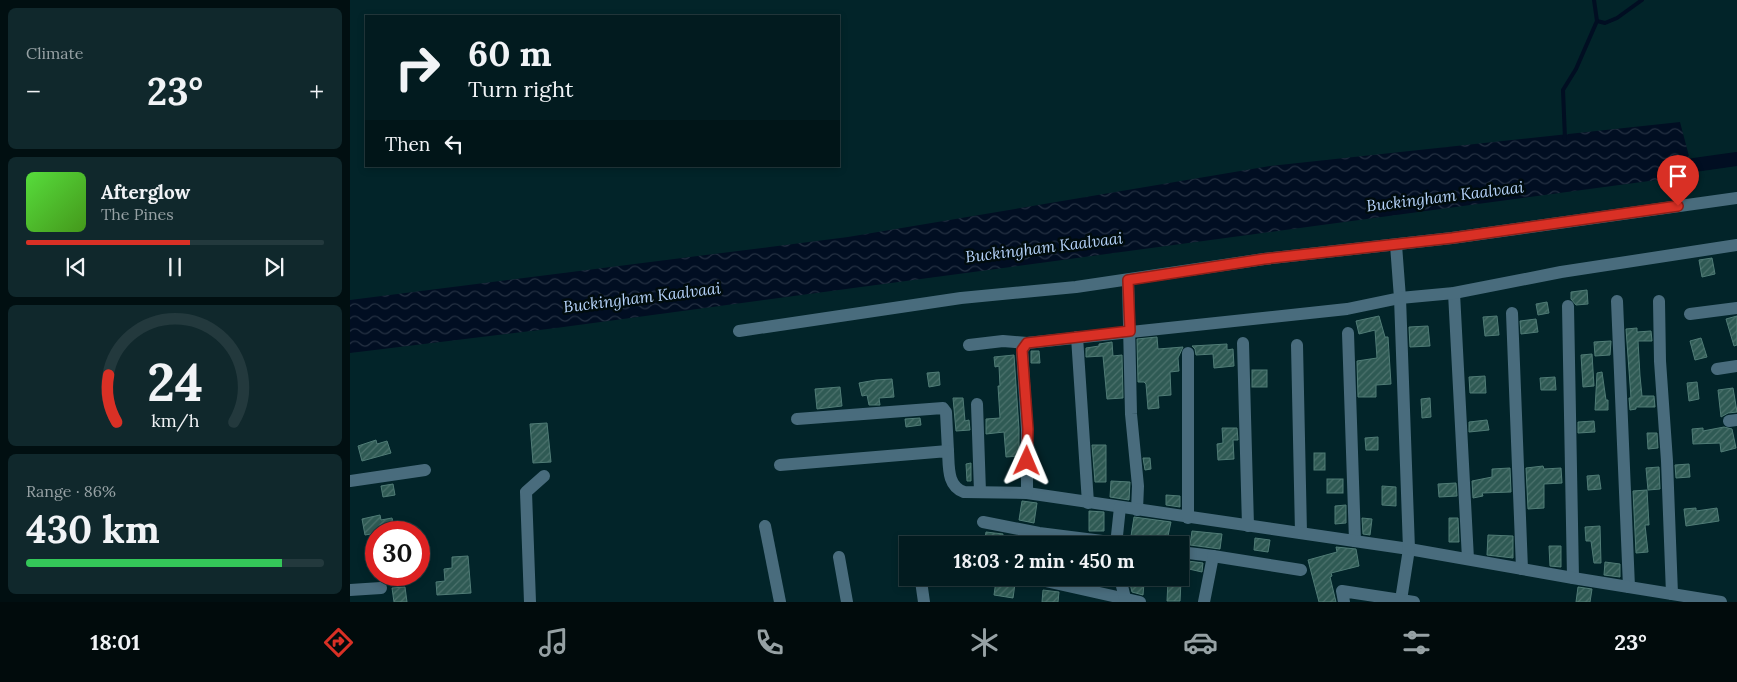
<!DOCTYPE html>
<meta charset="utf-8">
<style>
:root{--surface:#021b1f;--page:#10282c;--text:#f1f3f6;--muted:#96a1a4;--line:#23393d;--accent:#d93025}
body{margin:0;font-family:Lora,serif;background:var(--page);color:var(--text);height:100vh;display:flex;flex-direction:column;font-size:19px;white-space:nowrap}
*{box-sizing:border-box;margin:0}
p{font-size:16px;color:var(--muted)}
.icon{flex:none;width:28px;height:28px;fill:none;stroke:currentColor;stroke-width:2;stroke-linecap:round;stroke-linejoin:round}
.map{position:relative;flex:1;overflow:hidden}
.panel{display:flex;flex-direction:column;gap:8px;padding:8px;background:#010f11;width:350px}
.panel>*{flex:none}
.hud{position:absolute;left:15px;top:15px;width:475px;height:152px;border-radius:0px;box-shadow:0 2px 8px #0003,0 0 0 1px var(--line);background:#021b1f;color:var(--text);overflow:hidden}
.speed{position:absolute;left:15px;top:521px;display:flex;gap:10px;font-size:25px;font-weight:700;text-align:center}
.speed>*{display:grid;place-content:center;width:65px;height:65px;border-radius:50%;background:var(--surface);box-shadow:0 2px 8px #0003,0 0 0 1px var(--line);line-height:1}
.speed .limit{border:8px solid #d22;background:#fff;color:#111}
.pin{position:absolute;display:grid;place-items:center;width:42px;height:42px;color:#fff;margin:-51px -21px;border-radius:50% 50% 50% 0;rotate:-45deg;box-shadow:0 0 5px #0007}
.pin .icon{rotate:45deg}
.me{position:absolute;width:55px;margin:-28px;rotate:1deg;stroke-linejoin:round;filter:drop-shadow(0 0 4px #0008)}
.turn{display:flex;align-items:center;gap:18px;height:105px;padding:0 20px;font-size:22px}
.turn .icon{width:65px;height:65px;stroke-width:2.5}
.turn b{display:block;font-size:35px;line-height:42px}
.then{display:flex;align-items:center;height:48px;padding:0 20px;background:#0003;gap:10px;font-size:19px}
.big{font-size:38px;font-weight:700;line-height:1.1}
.panel .widget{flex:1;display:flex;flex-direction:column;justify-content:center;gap:8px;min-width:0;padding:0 18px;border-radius:8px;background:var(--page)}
.panel .dial{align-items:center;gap:0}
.dial svg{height:130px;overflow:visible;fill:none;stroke:var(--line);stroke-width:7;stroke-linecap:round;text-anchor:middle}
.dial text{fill:var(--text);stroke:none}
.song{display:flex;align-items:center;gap:15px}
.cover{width:60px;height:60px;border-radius:8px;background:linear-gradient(135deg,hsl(110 70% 55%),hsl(100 70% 35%))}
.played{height:5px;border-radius:2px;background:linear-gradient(90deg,var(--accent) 55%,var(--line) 55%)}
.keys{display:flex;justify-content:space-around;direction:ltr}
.heat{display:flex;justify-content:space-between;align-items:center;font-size:28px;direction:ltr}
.charge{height:8px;border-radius:4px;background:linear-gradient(90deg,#34c759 86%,var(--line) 0)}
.trip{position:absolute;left:549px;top:536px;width:290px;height:50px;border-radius:0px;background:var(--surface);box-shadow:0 2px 8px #0003,0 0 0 1px var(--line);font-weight:700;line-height:50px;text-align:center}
.menu{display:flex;height:80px;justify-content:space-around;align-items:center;background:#010b0c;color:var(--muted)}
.menu .icon{width:35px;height:35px}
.menu .on{color:var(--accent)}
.menu b{font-size:22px;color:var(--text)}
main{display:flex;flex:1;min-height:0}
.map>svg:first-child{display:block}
.water{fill:url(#water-waves)}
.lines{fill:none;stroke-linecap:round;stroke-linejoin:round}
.stream{stroke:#010e22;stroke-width:4}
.canal{stroke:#010e22;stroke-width:14}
.building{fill:url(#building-hatch);stroke:#507c76}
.minor{stroke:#496c7d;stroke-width:12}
.route-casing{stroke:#8d1f18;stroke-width:12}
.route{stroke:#d93025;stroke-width:9}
.labels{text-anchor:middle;stroke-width:5;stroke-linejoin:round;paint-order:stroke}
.water-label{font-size:16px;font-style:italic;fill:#b5d3fa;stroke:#000c0e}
</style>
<main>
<section class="panel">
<div class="widget"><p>Climate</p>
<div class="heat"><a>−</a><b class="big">23°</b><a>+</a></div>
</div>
<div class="widget">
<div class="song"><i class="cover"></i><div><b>Afterglow</b><p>The Pines</p></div></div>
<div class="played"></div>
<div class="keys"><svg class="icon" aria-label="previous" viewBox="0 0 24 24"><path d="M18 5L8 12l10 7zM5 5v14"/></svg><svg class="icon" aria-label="pause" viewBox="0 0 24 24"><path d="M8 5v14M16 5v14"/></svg><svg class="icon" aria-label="next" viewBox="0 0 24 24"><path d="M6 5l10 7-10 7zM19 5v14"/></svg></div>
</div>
<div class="widget dial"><svg viewBox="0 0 100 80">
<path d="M14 69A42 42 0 1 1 86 69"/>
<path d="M14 69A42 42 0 0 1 9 40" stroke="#d93025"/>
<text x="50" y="56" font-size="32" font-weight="700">24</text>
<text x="50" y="72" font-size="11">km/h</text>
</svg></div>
<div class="widget"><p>Range · 86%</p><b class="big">430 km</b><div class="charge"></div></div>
</section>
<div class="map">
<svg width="1387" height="602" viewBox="0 0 1387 602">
<defs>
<pattern id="water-waves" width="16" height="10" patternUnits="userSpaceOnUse" patternTransform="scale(1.25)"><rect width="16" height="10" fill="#010e22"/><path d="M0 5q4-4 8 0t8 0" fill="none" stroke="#253143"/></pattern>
<pattern id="building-hatch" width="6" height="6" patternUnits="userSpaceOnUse" patternTransform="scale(1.25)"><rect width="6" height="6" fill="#2f5a54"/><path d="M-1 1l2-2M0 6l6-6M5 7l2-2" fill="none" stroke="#4c726d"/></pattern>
</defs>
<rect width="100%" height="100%" fill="#022429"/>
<polygon class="water" points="1330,122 1344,175 206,328 0,353 0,300 498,237 920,166"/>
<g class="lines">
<g class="stream">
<polyline points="1247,21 1255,23 1267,18 1292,0"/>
<polyline points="1215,139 1213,90 1226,69 1247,21 1244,0"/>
</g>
<polyline class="canal" points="1323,168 1387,159"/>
</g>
<g class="building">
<polygon points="1362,258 1365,274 1352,277 1349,260"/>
<polygon points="1237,290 1238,304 1226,305 1221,299 1221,292"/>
<polygon points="1197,302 1199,313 1188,315 1186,304"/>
<polygon points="1029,316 1035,337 1038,337 1041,384 1026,385 1026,397 1008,397 1007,361 1027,358 1025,330 1009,334 1006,321"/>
<polygon points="1147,316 1149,335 1135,336 1133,317"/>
<polygon points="1387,316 1387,345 1384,346 1376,319"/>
<polygon points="1186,319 1188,332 1171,334 1170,321"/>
<polygon points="1078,326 1080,346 1060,347 1059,327"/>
<polygon points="1287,328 1287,332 1301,331 1302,341 1288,341 1290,376 1292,396 1304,396 1305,407 1286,407 1286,409 1280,410 1279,398 1281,398 1276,329"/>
<polygon points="807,337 808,349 833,347 828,358 829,371 820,372 821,395 808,396 809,408 798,409 796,384 794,382 788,382 787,339"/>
<polygon points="1351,338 1357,357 1345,360 1340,341"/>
<polygon points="1261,341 1260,355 1245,356 1244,342"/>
<polygon points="762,342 763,356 772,355 773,398 757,399 753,356 736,357 736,348 749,346 749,344"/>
<polygon points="877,344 877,350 883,349 884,366 864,368 863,354 846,355 845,349 842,346"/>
<polygon points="681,351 689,351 690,363 681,363"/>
<polygon points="1242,354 1244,386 1233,387 1231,355"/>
<polygon points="664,355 669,429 669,456 656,457 654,432 636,434 636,419 650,418 648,386 650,386 649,366 645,367 644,357"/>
<rect x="902" y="370" width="15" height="17"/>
<polygon points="589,372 590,385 579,387 577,373"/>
<polygon points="1252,372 1256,400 1258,400 1258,410 1245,410 1247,373"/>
<polygon points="1135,376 1136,393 1120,393 1119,377"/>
<polygon points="1205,377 1206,390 1191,390 1190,378"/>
<polygon points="542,379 544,397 529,398 530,405 519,405 517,395 512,396 509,383 526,380"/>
<polygon points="1347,382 1349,399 1339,401 1337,383"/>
<polygon points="490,387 492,406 467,409 465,389"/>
<polygon points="1383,388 1387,412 1378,413 1371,417 1368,390"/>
<polygon points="603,398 613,398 615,421 619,420 620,430 606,431"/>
<polygon points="1080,398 1081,417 1072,418 1071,399"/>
<polygon points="570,418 571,425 556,427 555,419"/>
<polygon points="1137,420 1139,430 1119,432 1119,422"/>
<polygon points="1244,421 1245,432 1228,433 1228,422"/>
<polygon points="197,423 201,462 183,463 180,424"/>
<polygon points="1374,427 1382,429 1386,448 1371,452 1370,443 1343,444 1342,429 1353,428 1353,431"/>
<polygon points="872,428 887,428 888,440 883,440 884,459 868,460 867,444 873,443"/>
<polygon points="1297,433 1307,433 1308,448 1298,449"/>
<polygon points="1028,437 1028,450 1016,450 1015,438"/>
<polygon points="26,440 27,444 37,441 41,453 12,461 8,446"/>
<polygon points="742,445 756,445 756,482 745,482"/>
<rect x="964" y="453" width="11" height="17"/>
<polygon points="793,458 800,458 801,469 795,470"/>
<polygon points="621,463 621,481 617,481 616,464"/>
<polygon points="1339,464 1340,477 1326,478 1325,465"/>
<polygon points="1193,466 1194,469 1211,468 1212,483 1194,484 1194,508 1178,509 1176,468"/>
<polygon points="1309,467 1310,489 1298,490 1296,468"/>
<polygon points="1160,468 1161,492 1132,493 1133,496 1123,498 1122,481 1142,477 1142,469"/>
<polygon points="1249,475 1251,489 1238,490 1237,476"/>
<rect x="977" y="479" width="16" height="14"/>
<polygon points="761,481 780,482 779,500 760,497"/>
<polygon points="1106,483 1107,496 1089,497 1088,484"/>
<polygon points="43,484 45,495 33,497 31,486"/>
<polygon points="1032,486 1046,487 1046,506 1032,505"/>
<polygon points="1297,490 1299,525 1295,525 1298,552 1286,553 1283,491"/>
<polygon points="816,495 830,496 830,507 816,505"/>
<polygon points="672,501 687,503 684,523 669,520"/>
<polygon points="996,505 996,523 985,524 985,506"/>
<polygon points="1346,508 1346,511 1367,508 1369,521 1336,526 1334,509"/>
<polygon points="739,511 754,512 754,531 739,531"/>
<polygon points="30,515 31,520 42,518 45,530 15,535 12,519"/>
<polygon points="784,517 821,522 816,545 796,540 795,544 792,543 788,538 781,536"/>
<polygon points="1012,518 1022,519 1020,535 1013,534"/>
<polygon points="1099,518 1108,518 1109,542 1099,542"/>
<polygon points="1250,526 1251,563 1244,563 1241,541 1236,541 1235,527"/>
<polygon points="842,531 872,534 870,549 840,545"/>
<polygon points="636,532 653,534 652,545 634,544"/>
<polygon points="1138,535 1163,536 1163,558 1137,555"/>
<polygon points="905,538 920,540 918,552 904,550"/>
<polygon points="1199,546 1211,546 1211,567 1200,566"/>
<polygon points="986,547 1006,549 1009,566 981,573 982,576 980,577 986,602 969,602 958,560 987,552"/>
<polygon points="118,556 121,593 87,595 86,582 95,581 94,569 102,568 102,557"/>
<polygon points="830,560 853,563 852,572 830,567"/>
<polygon points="1255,562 1270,564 1270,577 1254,575"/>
<polygon points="779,580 794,583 793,595 782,592"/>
<polygon points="646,581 665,584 663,598 644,595"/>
<polygon points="818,581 831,581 830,601 817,601"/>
<polygon points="55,587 57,602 44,602 42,588"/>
<polygon points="1228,587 1242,589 1240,602 1226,602"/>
<polygon points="693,590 709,592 708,602 692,602"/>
</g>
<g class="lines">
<g class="minor">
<polyline points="778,280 781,414 788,486 787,510"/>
<polyline points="1104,293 1118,559"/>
<polyline points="1267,301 1279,587"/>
<polyline points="1309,301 1310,361 1317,461 1322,594"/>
<polyline points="1218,306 1223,578"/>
<polyline points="1162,313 1172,569"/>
<polyline points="1340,314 1387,308"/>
<polyline points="389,331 611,298 726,287 914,259 1102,238 1387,198"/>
<polyline points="998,333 1005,541"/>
<polyline points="727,337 738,503"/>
<polyline points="893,343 898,526"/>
<polyline points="619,345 653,341 677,343"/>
<polyline points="947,345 951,533"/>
<polyline points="1367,369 1387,366"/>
<polyline points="627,404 630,492"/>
<polyline points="447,419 593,408 596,412 598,451"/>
<polyline points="1379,421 1387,420"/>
<path d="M430 465 598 451C599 467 597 486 614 492L677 493 1059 549 1223 578 1371 602"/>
<polyline points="0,481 75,470"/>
<polyline points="677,493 677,429 672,350 677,343 997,309 1050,298 1046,245"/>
<polyline points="838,518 838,353"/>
<polyline points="633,522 689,533 784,545"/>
<polyline points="415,526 430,602"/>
<polyline points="766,545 770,507"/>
<polyline points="830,552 863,556 854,602"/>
<polyline points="863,556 951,570"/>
<polyline points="489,557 497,602"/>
<polyline points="682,578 790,602"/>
<polyline points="770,578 776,602"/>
<polyline points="571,581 574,602"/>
<polyline points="0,590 31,588"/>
<polyline points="1051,600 1059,549 1050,298 1104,293 1211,272 1387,245"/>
<polyline points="180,602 176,492 194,476"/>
<polyline points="994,602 992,591 1064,602"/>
</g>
</g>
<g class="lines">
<g class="route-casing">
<polyline id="route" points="677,461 678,429 672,350 677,343 780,331 778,280 914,259 1102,238 1328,206"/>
</g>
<use href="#route" class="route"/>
</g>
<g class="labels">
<g class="water-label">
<text transform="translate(1095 196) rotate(-7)" y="6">Buckingham Kaalvaai</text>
<text transform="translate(694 247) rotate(-7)" y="6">Buckingham Kaalvaai</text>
<text transform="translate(292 297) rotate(-7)" y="6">Buckingham Kaalvaai</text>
</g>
</g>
</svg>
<div class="speed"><div class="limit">30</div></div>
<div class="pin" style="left:1328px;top:206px;background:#d93025"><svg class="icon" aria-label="arrive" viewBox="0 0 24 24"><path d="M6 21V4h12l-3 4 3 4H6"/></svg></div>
<svg class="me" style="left:677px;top:461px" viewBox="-20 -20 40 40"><path d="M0-17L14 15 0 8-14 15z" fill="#d93025" stroke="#fff" stroke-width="4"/></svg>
<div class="trip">18:03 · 2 min · 450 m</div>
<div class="hud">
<div class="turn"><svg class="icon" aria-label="right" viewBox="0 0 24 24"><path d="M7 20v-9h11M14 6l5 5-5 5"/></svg><div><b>60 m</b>Turn right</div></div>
<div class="then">Then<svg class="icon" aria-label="left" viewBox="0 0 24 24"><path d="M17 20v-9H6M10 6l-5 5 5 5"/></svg></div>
</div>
</div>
</main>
<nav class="menu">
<b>18:01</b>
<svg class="icon on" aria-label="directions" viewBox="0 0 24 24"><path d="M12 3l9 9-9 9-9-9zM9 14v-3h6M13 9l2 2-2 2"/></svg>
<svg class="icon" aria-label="music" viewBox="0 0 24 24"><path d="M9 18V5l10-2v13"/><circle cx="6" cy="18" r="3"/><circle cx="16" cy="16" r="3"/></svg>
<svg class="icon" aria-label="phone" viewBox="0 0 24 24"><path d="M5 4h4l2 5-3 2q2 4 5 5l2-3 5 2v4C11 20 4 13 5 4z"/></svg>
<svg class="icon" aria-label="climate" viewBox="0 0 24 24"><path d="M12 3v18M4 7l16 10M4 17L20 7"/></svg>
<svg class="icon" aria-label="car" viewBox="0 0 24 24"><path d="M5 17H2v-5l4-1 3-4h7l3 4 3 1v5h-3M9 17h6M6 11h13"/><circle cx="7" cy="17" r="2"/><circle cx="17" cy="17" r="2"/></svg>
<svg class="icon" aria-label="filters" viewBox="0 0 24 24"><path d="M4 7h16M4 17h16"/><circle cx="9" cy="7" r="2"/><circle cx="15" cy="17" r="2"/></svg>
<b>23°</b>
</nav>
